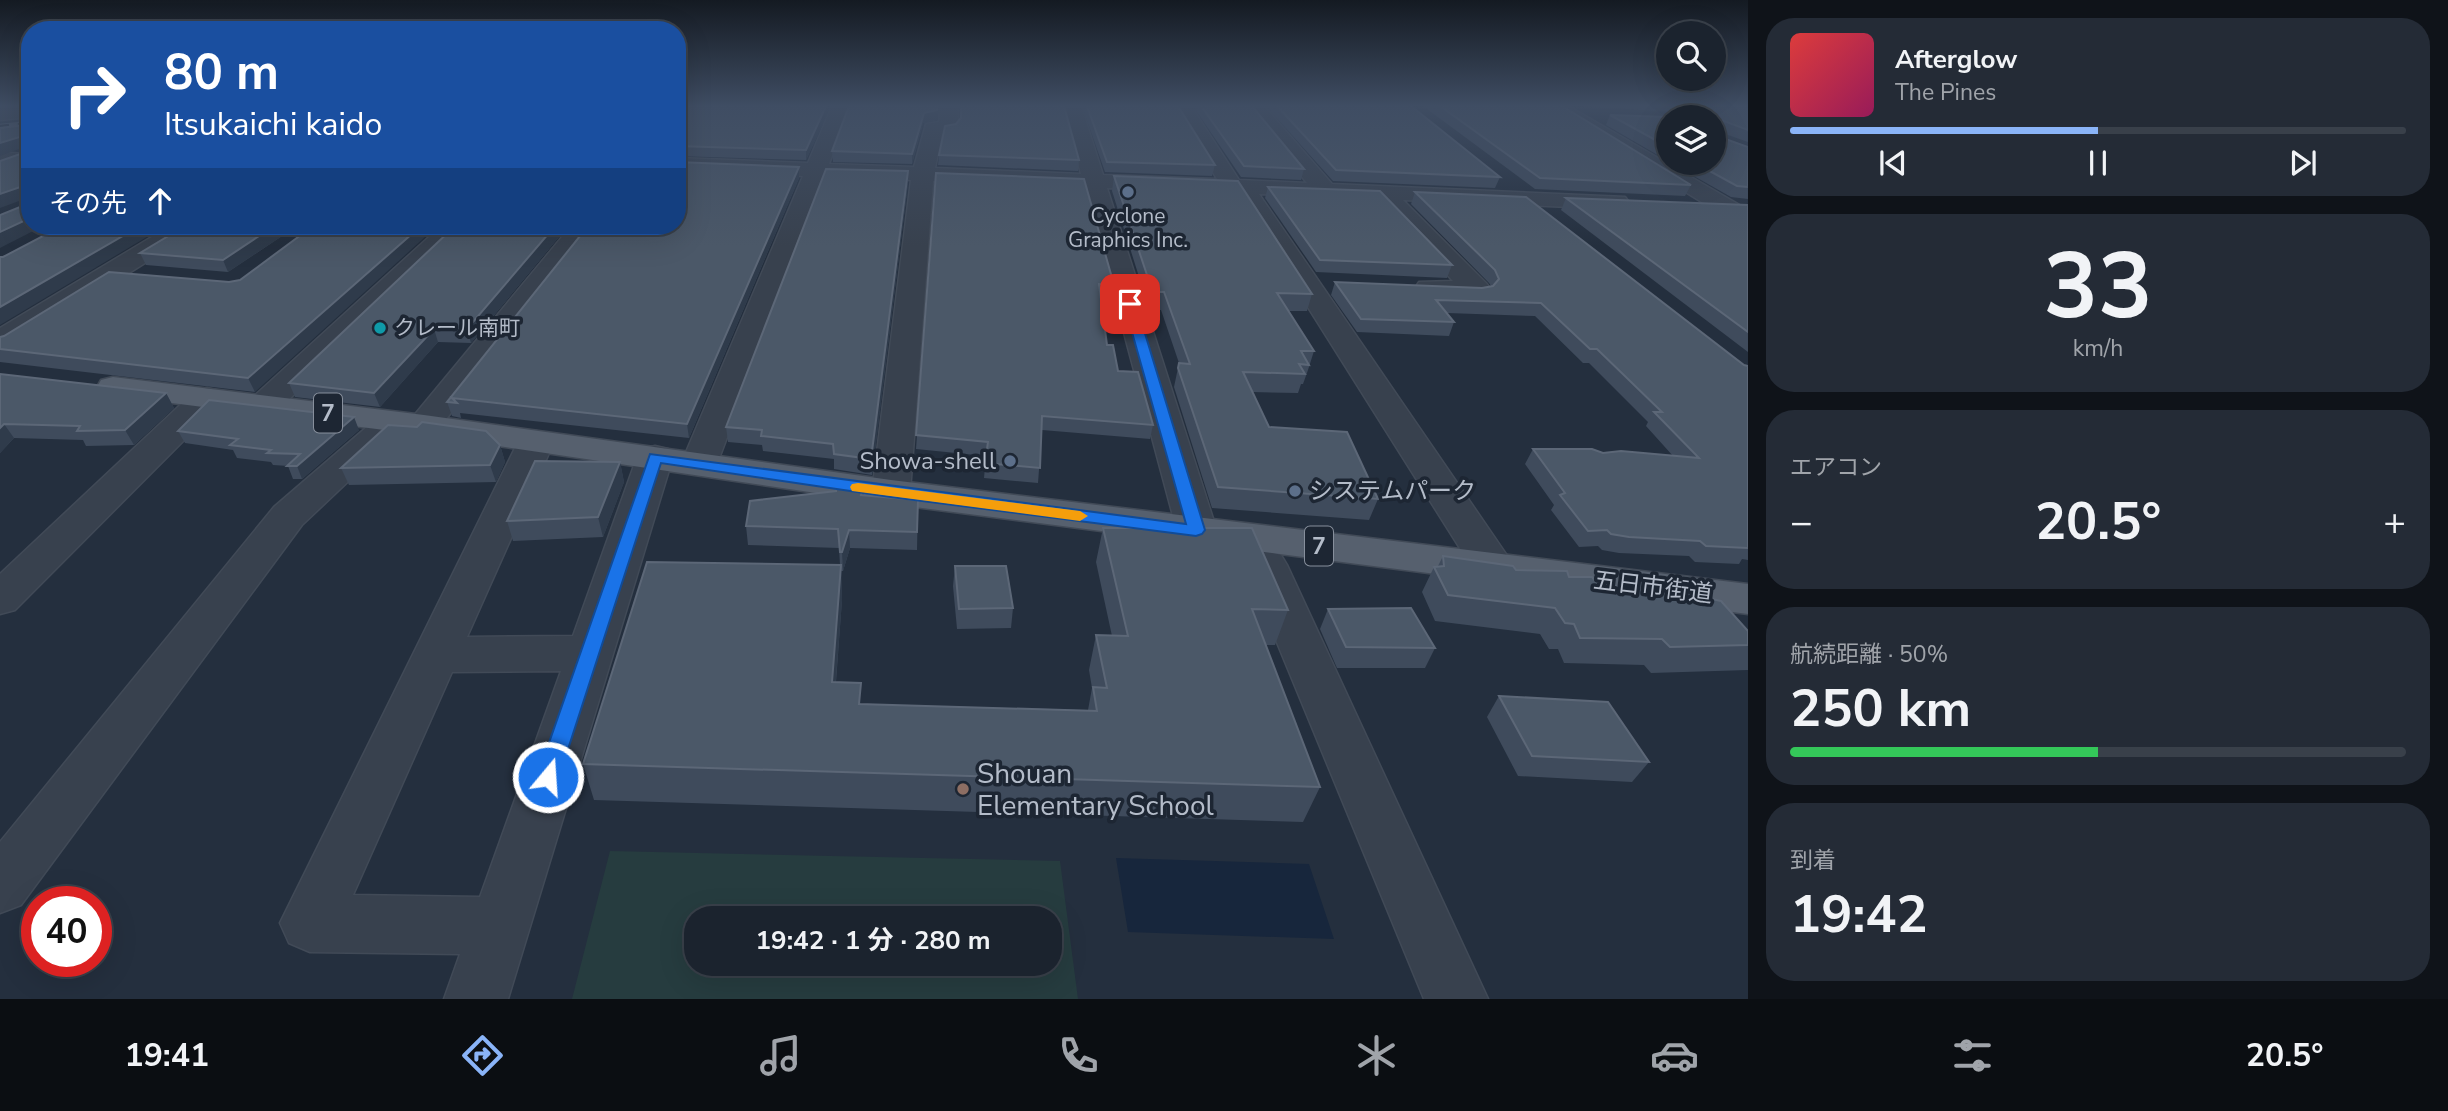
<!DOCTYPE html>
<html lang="ja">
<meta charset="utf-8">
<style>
:root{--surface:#1b232e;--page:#242b36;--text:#f1f3f6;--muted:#a0a4aa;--line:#39404a;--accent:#8ab4f8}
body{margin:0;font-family:"Nunito Sans","Noto Sans JP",sans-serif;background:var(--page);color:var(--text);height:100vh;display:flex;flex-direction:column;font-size:26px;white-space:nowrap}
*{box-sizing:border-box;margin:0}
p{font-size:23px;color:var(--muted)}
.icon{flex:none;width:38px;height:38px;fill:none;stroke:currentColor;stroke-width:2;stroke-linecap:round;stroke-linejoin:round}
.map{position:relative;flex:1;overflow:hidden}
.side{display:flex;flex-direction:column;gap:18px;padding:18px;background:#0f1319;width:700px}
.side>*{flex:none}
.banner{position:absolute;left:21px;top:21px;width:665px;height:214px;border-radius:28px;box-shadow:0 7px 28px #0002,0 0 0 2px var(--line);background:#1a4fa0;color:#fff;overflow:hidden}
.buttons{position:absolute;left:1656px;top:21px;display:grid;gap:14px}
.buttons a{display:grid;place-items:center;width:70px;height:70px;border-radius:50%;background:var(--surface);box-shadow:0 7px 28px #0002,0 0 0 2px var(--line);font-size:35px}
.speed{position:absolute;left:21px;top:886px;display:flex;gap:14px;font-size:35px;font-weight:700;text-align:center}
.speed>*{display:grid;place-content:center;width:91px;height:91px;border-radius:50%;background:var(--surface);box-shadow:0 7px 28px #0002,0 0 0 2px var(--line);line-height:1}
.speed .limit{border:10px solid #d22;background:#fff;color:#111}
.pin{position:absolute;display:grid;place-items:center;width:60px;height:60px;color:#fff;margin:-30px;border-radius:14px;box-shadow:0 4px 10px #0006}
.me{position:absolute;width:77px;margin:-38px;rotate:18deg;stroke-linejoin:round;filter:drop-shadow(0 0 5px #0008)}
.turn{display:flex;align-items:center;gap:24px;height:147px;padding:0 28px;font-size:32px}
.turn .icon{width:91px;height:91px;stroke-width:2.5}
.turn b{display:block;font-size:49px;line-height:60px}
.then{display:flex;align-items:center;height:66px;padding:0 28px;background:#0003;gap:14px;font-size:26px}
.big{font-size:52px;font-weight:700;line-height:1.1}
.side .widget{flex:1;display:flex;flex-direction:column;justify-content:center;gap:10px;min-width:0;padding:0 24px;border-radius:28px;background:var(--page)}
.side .dial{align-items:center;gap:0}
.dial b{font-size:91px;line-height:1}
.song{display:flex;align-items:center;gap:21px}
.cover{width:84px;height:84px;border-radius:10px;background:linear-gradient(135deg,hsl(0 70% 55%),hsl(330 70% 35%))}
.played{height:7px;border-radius:4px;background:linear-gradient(90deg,var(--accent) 50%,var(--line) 50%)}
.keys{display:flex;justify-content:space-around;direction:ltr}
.heat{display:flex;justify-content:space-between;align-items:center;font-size:38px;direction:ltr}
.charge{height:10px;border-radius:5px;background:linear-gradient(90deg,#34c759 50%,var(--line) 0)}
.trip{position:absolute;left:684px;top:906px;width:378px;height:70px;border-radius:28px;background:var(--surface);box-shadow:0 7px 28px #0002,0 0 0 2px var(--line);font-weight:700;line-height:70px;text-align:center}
.menu{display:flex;height:112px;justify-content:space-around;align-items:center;background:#0b0e12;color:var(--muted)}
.menu .icon{width:49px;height:49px}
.menu .selected{color:var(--accent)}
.menu b{font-size:32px;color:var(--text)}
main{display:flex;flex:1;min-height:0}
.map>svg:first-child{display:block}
.green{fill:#263c3f;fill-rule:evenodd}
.water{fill:#17263c}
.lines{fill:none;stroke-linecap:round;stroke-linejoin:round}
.minor-casing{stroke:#414a57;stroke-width:3}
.major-casing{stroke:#414a57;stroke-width:3}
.minor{fill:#38414e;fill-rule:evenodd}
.major{fill:#56606e;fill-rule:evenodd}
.rail-casing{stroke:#5a6575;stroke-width:4.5}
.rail{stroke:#1d2633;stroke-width:2.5;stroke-dasharray:9;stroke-linecap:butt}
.wall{fill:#3f4b5c}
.shaded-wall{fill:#2f3b4b}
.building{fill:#4b5868;stroke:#5c6777;stroke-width:2}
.route{fill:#1a73e8;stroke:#114b97;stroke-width:2}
.slow{fill:#f59e0b}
.service-dot{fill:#5c6f8a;stroke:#1d2633;stroke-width:2.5}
.culture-dot{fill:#0f9aa8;stroke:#1d2633;stroke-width:2.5}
.education-dot{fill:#8d6e63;stroke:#1d2633;stroke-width:2.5}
.labels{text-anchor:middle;stroke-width:7;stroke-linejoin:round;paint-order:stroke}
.far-poi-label{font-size:21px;fill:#b4bcc9;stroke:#1d2633}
.shield{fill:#1d2633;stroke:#878f9c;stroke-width:2}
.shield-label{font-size:23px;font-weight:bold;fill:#b4bcc9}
.poi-label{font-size:24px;fill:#b4bcc9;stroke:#1d2633;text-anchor:end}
.street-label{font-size:24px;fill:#b4bcc9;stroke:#1d2633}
.near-poi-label{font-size:28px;fill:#b4bcc9;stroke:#1d2633;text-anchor:start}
</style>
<main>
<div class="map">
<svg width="1748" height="999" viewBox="0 0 1748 999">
<rect width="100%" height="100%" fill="#242f3e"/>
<path class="green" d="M610 851 1060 861 1078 999H572ZM696 919H1050V964H696Z"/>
<polygon class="water" points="1116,858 1309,864 1334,939 1128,932"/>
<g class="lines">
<g class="minor-casing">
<g id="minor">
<polygon points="30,106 30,117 0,120 0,108"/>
<polygon points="832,106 850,106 829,164 914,167 926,124 939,122 940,106 958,106 958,128 955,132 942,134 935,168 1081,174 1063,106 1081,106 1103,175 1217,179 1173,106 1191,106 1239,180 1307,183 1245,106 1264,106 1332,184 1625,197 1629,202 1625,207 1617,209 1403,200 1487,284 1491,290 1487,296 1477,298 1419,294 1415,288 1419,282 1453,281 1376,199 1259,194 1508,557 1514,567 1508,577 1493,581 1478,577 1236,193 1107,188 1217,531 1211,540 1197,544 1183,540 1177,531 1085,187 933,181 910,492 904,500 891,504 878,500 872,492 911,180 825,176 717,464 712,472 699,475 686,472 681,464 803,176 677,170 677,158 808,163"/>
<polygon points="1546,106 1568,106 1748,210 1748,227 1739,225"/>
<polygon points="0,152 24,154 28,158 24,162 0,164"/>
<polygon points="170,226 199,226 196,231 11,347 0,350 0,328"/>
<polygon points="441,226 467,226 276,412 264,415 252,412 247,405 252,398"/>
<polygon points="571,226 596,226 436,432 424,435 412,432 407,425 412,418"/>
<polygon points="207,388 219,391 224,398 219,405 15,610 0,614 0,574 195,391"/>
<polygon points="380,422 392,426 398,433 392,440 302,525 21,905 0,913 0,842 274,507 368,426"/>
<path d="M536 431 549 434 554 442 467 637 573 636 637 457 642 449 655 446 668 449 673 457 508 999H444L460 954 310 952 289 943 280 923 518 442 523 434ZM561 671 480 897 353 895 452 672Z"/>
<polygon points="1266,551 1281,555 1287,565 1488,999 1424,999 1245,565 1251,555"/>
</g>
</g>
<g class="major-casing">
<polygon id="major" points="113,377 424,415 891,480 1748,584 1748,614 891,504 424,435 101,394 97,387 101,380"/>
</g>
<use href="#minor" class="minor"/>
<use href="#major" class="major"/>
<g class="rail-casing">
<polyline id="rail" points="0,126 30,123"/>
</g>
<use href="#rail" class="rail"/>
</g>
<g class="wall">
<polygon points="683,106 831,106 806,160 677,156 677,107"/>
<polygon points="849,106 938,106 937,120 923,123 912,164 833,162 832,151"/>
<polygon points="961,106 1079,160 1078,171 938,165 939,155 956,124 961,119"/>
<polygon points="1082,106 1178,106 1215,165 1212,176 1105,172"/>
<polygon points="1193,106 1252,106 1304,169 1301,180 1241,177"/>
<polygon points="1266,106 1411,106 1500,177 1495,188 1333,181"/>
<polygon points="1423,106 1562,106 1691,185 1685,196 1535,189"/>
<polygon points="1582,106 1748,106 1748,142 1717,131 1717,136 1748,147 1748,199 1731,197 1671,163 1713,163 1672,117 1674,112"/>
<polygon points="1610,115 1668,117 1668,161 1606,125"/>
<polygon points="799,167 799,178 689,438 460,413 461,418 452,416 447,402"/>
<polygon points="936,173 1114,285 1112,297 1101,297 1107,345 1118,371 1153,425 1150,439 1042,430 1038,483 984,478 986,456 916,449"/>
<polygon points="1114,176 1312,294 1307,311 1288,311 1314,351 1308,370 1303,384 1301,384 1298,393 1252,392 1269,427 1378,499 1369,520 1212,508 1174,387 1179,363 1161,310 1155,310 1151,299 1146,299 1112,191"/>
<polygon points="908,183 872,475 834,469 834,459 763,451 762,445 728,442 726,427"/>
<polygon points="1268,187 1452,265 1447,278 1316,272 1265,198"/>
<polygon points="1415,192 1744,365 1748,366 1748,560 1742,559 1739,564 1695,562 1689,556 1619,553 1602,550 1598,546 1579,547 1551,510 1554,505 1525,464 1533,449 1603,453 1673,456 1646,426 1648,422 1589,363 1583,363 1535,316 1447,313 1454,322 1449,336 1357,332 1331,295 1335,282 1482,288 1491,286 1489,283 1411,204"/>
<polygon points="1566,198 1748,205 1748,352 1561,210"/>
<polygon points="297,226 228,272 146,265 140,253"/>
<polygon points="455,226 568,226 471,343 438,342 380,407 295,397 289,383"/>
<polygon points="229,282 255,392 0,362 0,337"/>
<polygon points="0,374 166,393 174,408 134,445 86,446 83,440 14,438 0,453"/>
<polygon points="359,430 302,479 293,479 288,466 273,465 271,462 237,458 233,450 185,443 178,431"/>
<polygon points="500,445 505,462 496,482 349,485 341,468"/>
<polygon points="620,462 624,482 603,537 513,541 507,521"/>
<polygon points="864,485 864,496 918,500 917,550 850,548 843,571 841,571 842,600 836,682 861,704 1088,710 1092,688 1089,670 1096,635 1112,636 1096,562 1103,528 1288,610 1275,645 1265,645 1320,787 1303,822 594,800 583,764 840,565 839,548 748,545 746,526 836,491"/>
<polygon points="1443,556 1516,570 1569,577 1597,583 1748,631 1748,670 1651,673 1644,665 1564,663 1558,649 1549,649 1540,634 1435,621 1422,592 1434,567 1438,566"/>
<polygon points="955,566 1013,608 1011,628 957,629 953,586"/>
<polygon points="1328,609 1435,648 1425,668 1337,668 1320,629"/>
<polygon points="1499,696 1649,762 1632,782 1518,776 1487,717"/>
</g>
<g class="shaded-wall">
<polygon points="826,106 831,106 806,160 806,150"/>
<polygon points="938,106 937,120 923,123 912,164 912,154 924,113"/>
<polygon points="26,135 30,145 0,156 0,143"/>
<polygon points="799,167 799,178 689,438 687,424"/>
<polygon points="908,171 908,183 872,475 871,459"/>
<polygon points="26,185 30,197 0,208 0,194"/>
<polygon points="30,218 30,226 43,226 0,248 0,232"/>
<polygon points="140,226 165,226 0,325 0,307"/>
<polygon points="274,226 297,226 228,272 223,260"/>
<polygon points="421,226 437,226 255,392 248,378"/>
<polygon points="555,226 568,226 471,343 467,329"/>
<polygon points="434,329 438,342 380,407 374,393"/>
<polygon points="166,393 174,408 134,445 125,430"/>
<polygon points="354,417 359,430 302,479 297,466"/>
<polygon points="4,424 14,438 0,453 0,428"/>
<polygon points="500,445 505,462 496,482 490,465"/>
<polygon points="620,462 624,482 603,537 598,517"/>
<polygon points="849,530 850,548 843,571 842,552"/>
<polygon points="841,565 842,600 833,717 832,682"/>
</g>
<g class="building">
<polygon points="683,106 826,106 806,150 677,146 677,107"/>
<polygon points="849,106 937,106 937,110 924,113 912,154 832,151"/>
<polygon points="961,106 1064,106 1079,160 939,155 945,126 956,124 961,118"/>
<polygon points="1087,106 1178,106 1215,165 1107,162"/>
<polygon points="1201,106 1252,106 1304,169 1244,166"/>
<polygon points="1277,106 1411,106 1500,177 1336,170"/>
<polygon points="1440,106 1562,106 1691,185 1540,178"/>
<polygon points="1682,106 1748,106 1748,130 1716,118 1717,136 1748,147 1748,187 1737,186 1695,163 1713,163 1713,117 1673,117 1675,110 1683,108"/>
<polygon points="1610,115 1668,117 1668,147"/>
<polygon points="30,119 30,218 0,232 0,215 25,205 26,185 0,194 0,161 26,152 26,135 0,143 0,128 25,125 27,120"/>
<polygon points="677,162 799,167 687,424 452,398 457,403 447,402 588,226 677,226"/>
<polygon points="826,169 908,171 871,459 834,454 833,444 761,436 762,430 726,427"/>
<polygon points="936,173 1084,179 1114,285 1099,284 1107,345 1113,345 1118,371 1138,372 1153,425 1042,416 1040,468 985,463 988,442 916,435"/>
<polygon points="1114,176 1238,181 1312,294 1277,293 1314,351 1301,351 1309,365 1299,364 1305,374 1243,372 1269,427 1347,432 1378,499 1218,487 1178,368 1179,363 1190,364 1164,292 1159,292 1154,282 1149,281"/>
<polygon points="1268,187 1380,191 1452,265 1320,260"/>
<polygon points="1415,192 1526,197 1744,365 1748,366 1748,548 1706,546 1700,541 1629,537 1611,534 1607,530 1588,531 1560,495 1565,493 1533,449 1592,449 1603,453 1621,451 1699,458 1654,412 1662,412 1597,349 1590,349 1541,303 1436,300 1454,322 1361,319 1335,282 1482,288 1493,286 1499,279 1495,270"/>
<polygon points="1566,198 1748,205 1748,332"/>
<polygon points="62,226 140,226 0,307 0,257 3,257"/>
<polygon points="185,226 274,226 223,260 140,253"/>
<polygon points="313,226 421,226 248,378 0,349 0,337 4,336 109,272 229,282 240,280"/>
<polygon points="455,226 555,226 467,329 434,329 374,393 289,383"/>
<polygon points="0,374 166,393 125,430 77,431 80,426 4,424 0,428"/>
<polygon points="209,400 354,417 297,466 287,466 300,454 267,453 271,450 230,445 238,439 178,431"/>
<polygon points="422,422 486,431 500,445 490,465 341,468 388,425 417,427"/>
<polygon points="535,461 620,462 598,517 507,521"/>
<polygon points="836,481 864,485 861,495 918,500 917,532 849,530 842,552 840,552 838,529 746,526 750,501 836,491"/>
<polygon points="1103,528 1252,528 1288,610 1252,609 1320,787 583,764 647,562 841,565 832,682 861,683 859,704 1097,711 1093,687 1107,688 1096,635 1128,636"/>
<polygon points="1443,556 1513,566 1516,570 1567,571 1569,577 1592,577 1597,583 1663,594 1672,592 1703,597 1721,601 1748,631 1748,645 1670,647 1662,639 1580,638 1574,624 1565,623 1555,608 1448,595 1434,567 1444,566"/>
<polygon points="955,566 1006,566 1013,608 959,609"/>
<polygon points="1411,608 1435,648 1346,647 1328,609"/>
<polygon points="1499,696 1608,702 1649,762 1532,756"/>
</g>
<linearGradient id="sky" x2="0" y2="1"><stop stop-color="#141a22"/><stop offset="0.43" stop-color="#3f4d63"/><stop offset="1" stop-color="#3f4d63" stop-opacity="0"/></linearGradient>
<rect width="1748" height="246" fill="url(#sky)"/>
<polygon class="route" points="1130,300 1136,304 1205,530 1202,534 1196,536 891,497 661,463 559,777 556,784 548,787 541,784 537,777 650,454 1186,524 1124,304"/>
<polygon class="slow" points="858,483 1080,511 1088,516 1080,521 852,491 850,487 852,484"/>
<g class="service-dot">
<circle cx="1128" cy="192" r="7"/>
<circle cx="1010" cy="461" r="7"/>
<circle cx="1295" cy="491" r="7"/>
</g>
<circle class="culture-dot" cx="380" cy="328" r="7"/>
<circle class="education-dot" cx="963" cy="789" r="7"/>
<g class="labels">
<g class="far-poi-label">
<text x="1128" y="223">Cyclone<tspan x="1128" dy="24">Graphics Inc.</tspan></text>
<text x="394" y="335" text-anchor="start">クレール南町</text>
</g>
<g class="shield">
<rect x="314" y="393.5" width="28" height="39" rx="5"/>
<rect x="1305" y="526.5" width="28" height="39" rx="5"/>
</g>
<g class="shield-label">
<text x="328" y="421">7</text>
<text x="1319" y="554">7</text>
</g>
<g class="poi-label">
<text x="996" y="469">Showa-shell</text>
<text x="1309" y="499" text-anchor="start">システムパーク</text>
</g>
<g class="street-label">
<text transform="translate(1653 587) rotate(7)" y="8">五日市街道</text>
</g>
<g class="near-poi-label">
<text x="977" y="783">Shouan<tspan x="977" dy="32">Elementary School</tspan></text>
</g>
</g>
</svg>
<div class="buttons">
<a><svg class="icon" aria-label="search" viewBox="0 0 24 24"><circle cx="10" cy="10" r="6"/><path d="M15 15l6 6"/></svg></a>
<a><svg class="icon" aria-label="layers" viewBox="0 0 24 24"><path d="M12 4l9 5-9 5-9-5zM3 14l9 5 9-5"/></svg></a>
</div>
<div class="speed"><div class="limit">40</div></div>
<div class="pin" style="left:1130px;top:304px;background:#d93025"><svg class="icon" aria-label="arrive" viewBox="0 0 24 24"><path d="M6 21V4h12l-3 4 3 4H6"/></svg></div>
<svg class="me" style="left:548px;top:777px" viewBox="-20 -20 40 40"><circle r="17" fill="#1a73e8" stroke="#fff" stroke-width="3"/><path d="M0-11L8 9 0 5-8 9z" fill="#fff"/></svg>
<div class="trip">19:42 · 1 分 · 280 m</div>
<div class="banner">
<div class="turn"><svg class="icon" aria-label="right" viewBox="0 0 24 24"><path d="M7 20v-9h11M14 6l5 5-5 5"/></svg><div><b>80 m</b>Itsukaichi kaido</div></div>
<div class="then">その先<svg class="icon" aria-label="ahead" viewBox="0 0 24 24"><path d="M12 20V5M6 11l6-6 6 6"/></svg></div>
</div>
</div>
<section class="side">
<div class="widget">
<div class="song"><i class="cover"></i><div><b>Afterglow</b><p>The Pines</p></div></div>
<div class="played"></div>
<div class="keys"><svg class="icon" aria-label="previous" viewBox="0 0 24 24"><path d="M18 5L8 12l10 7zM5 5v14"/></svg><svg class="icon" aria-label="pause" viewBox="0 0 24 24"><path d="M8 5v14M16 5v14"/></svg><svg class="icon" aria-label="next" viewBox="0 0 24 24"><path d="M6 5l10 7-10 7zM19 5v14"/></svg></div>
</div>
<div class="widget dial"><b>33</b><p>km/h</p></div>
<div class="widget"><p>エアコン</p>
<div class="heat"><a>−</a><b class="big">20.5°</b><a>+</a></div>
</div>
<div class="widget"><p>航続距離 · 50%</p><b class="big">250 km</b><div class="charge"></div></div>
<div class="widget"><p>到着</p><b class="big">19:42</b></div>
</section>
</main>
<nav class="menu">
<b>19:41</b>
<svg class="icon selected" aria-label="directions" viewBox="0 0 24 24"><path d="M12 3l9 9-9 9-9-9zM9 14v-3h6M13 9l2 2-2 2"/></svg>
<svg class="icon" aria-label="music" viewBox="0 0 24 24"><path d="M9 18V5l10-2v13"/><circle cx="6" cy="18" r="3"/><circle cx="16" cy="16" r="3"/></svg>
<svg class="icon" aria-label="phone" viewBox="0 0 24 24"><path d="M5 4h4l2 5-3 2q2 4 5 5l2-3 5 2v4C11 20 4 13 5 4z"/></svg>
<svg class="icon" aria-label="climate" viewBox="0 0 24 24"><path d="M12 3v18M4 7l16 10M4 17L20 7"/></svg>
<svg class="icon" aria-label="car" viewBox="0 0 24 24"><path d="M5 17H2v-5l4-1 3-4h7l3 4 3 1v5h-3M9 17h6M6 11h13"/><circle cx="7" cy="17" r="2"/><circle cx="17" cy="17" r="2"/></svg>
<svg class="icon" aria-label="filters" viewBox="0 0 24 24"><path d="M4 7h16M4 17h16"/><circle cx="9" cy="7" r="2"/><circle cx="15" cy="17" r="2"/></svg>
<b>20.5°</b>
</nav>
